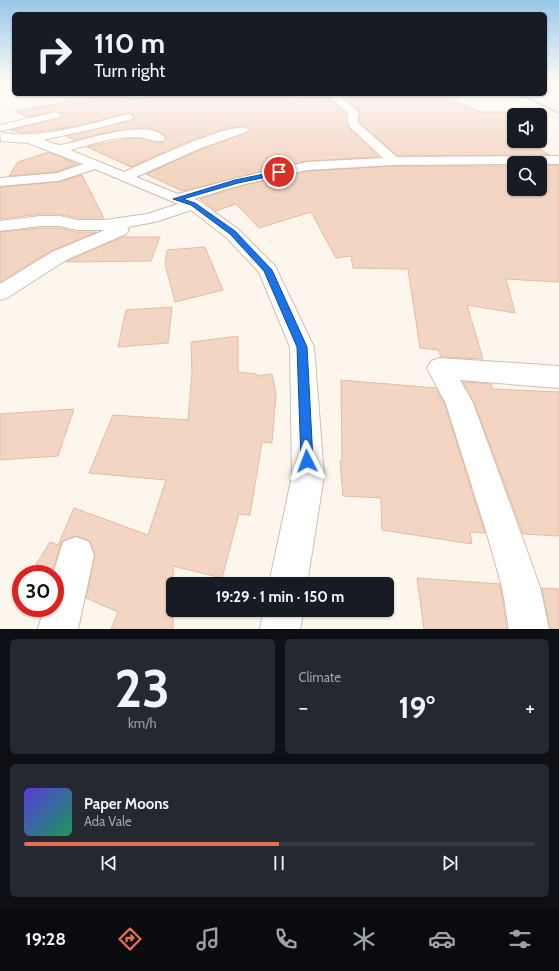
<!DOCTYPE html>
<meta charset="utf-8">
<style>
:root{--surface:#171b24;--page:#242831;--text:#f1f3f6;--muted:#9ea1a6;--line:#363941;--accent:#e76f51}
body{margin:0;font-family:Cabin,sans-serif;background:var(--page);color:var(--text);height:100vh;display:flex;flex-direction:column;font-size:15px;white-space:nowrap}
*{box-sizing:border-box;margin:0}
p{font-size:13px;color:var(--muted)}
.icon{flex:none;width:22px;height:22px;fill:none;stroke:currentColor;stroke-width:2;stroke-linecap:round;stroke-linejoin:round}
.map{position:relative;height:629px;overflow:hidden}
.panel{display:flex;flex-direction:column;gap:10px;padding:10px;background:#0d0f14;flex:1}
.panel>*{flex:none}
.guide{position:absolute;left:12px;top:12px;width:535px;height:84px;border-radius:6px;box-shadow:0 1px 3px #0004;background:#171b24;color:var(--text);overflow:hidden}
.tools{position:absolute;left:507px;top:108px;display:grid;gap:8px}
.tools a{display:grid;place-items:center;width:40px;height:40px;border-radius:6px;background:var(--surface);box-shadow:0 1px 3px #0004;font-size:20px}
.speed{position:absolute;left:12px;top:565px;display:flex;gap:8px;font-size:20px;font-weight:700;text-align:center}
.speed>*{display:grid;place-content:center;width:52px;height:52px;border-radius:50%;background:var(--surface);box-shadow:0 1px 3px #0004;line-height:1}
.speed .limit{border:6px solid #d22;background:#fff;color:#111}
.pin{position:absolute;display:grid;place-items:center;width:34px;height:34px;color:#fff;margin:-17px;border:2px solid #fff;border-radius:50%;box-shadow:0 1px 4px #0007}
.me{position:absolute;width:44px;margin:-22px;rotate:357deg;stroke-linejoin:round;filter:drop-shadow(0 0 3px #0008)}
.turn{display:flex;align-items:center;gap:14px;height:84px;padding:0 16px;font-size:18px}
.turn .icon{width:52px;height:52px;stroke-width:2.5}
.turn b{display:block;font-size:28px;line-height:34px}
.big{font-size:30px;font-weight:800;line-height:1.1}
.panel .card{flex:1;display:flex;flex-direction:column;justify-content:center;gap:6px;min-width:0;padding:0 14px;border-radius:6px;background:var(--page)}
.panel .dial{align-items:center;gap:0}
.dial b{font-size:52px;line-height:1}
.song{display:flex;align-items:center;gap:12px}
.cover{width:48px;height:48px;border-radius:6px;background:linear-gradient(135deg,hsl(250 70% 55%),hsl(150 70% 35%))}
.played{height:4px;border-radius:2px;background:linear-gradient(90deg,var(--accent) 50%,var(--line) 50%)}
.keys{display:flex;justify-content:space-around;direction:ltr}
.heat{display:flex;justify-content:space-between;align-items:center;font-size:22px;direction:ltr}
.panel .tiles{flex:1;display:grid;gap:10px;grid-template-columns:1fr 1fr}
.card:last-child{grid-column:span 2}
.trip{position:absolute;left:166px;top:577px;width:228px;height:40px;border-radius:6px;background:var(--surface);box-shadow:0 1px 3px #0004;font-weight:800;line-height:40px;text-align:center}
.tabs{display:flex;height:64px;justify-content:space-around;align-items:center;background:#090b0e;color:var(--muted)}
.tabs .icon{width:28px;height:28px}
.tabs .current{color:var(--accent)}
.tabs b{font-size:18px;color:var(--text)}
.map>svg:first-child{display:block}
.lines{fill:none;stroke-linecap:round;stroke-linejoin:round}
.stream{fill:#a5d3da;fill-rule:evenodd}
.building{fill:#f3d5c3;stroke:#e6bba3}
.minor-casing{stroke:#d1beb0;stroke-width:2}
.minor{fill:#fff;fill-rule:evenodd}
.route{fill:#1a73e8;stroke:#114b97}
</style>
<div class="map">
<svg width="559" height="629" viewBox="0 0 559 629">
<rect width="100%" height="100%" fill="#fdf6ec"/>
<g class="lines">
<polygon class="stream" points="517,94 522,94 559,112 559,114"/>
</g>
<g class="building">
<polygon points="110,94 117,94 124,98 134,100 147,98 150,96 150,94 289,94 294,99 327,97 347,114 346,121 349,128 379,157 307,161 182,191 146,174 202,149 246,133 249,129 246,126 236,127 222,130 185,143 131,167 87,147 127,139 139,138 156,143 163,142 166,137 157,130 145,128 115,131 74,140 66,136 132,120 134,116 132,114 128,113 81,125 46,131 22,133 11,130 60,118 62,115 56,111 27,117 15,111"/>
<polygon points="365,94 442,94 480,112 510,112 515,115 514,115 514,141 524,141 550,155 398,156 360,123 359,120 360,111 342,96"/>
<polygon points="49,152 77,164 57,172 9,176 18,162"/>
<polygon points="540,165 559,165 559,282 506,279 515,313 467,305 483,359 441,357 439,350 420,348 408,269 353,268 351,256 336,258 311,212 259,228 236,204 216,211 200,199 241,186 307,171 394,166 514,166 514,189 540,189"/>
<polygon points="82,175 104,218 77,218 60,214 40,214 0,219 0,187 58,182"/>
<polygon points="40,228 60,228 77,232 97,232 51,251 0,282 0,232"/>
<polygon points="122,237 160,237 151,261 65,262"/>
<polygon points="205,247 223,290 175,302 165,264 167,250"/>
<polygon points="172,307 168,343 118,347 126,310"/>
<polygon points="238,336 238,372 257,374 257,376 272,374 276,394 272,443 262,442 250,515 239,514 222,578 173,566 173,629 111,629 118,612 86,598 95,555 90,541 77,536 62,541 52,574 30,574 50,542 58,545 74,508 148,535 166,480 89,473 113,415 188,420 192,373 191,342"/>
<polygon points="341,380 436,388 445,405 485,533 470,532 472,544 382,530 381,498 343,496 340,461 342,461"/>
<polygon points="463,382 491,384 492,389 559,392 559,536 523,534 474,402"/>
<polygon points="74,409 58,456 0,460 0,414"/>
<polygon points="417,578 500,584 507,629 424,629"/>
<polygon points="542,588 559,589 559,629 550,629"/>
</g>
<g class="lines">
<g class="minor-casing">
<g id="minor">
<path d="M118 94H148L149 95C143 100 124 99 118 94Z"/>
<path d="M328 94H342L339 96 359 112 357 120 359 124 397 157 559 156V164L514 163V164L394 165 307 170 241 185 194 199 199 201 238 229 275 266 314 347 324 476 307 584H269L292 476 290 347 259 272 226 237 191 210 155 222 127 227 129 230 126 234 66 260 7 298 0 300V284L52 252 105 230H77L60 226H40L0 231V221L40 216H60L77 220H105L147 214 178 204 95 169 58 181 0 186V178L57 173 83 164 28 143 1 141 0 132C35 141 93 123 128 114L132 115 133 117 132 119 98 128 43 140C48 141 55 145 60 145 82 142 149 116 165 138L163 141C154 143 145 136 135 137 113 137 92 144 70 150L124 172C144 163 228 123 246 128L248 130 246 132 201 148 136 177 178 194 237 178 307 162 383 158 350 127 347 120 349 113 329 97Z"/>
<polygon points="56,112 61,115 60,117 0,131 0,125"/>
<polygon points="440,358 559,366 559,388 460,380 473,403 521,534 540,587 549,629 509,629 502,587 487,534 446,404 427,368 431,361"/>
<polygon points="76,537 89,542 94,555 78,629 38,629 44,608 55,608 55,574 53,574 63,542"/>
<polygon points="264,610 304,610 300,629 260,629"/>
</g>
</g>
<use href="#minor" class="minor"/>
</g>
<linearGradient id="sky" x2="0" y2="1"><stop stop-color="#97c7e8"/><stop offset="0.48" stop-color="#fefbf6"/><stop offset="1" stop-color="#fefbf6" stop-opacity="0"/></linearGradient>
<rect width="559" height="170" fill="url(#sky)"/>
<polygon class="route" points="279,171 281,171 281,174 238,183 183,199 195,203 235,231 272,270 307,347 313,461 311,466 307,468 302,466 301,461 297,347 264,271 230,234 191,205 173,199 235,180"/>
</svg>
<div class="tools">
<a><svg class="icon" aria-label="sound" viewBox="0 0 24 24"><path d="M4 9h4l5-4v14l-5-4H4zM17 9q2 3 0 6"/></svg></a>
<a><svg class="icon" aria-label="search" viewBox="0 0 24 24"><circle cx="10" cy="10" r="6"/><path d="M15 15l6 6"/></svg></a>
</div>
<div class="speed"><div class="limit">30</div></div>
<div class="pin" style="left:279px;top:172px;background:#d93025"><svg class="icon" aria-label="arrive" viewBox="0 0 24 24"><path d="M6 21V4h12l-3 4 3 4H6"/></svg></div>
<svg class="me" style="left:307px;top:461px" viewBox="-20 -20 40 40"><path d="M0-17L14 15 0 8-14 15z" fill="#1a73e8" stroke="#fff" stroke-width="4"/></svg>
<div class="trip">19:29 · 1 min · 150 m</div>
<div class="guide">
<div class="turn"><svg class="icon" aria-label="right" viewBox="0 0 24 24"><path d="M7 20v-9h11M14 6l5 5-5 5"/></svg><div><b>110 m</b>Turn right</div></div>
</div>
</div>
<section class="panel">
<div class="tiles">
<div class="card dial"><b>23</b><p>km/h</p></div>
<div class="card"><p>Climate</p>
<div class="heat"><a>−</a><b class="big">19°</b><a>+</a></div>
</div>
<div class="card">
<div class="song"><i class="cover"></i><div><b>Paper Moons</b><p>Ada Vale</p></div></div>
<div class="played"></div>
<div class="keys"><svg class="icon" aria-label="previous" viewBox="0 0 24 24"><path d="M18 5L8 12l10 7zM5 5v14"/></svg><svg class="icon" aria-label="pause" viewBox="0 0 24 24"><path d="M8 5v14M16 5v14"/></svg><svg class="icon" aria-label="next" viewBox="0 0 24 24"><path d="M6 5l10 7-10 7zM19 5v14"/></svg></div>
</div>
</div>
</section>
<nav class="tabs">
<b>19:28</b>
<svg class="icon current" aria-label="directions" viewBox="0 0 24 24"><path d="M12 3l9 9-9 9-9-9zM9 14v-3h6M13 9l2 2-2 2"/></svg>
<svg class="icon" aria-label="music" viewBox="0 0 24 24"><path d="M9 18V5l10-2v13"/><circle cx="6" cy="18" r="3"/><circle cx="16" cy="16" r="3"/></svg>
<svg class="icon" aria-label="phone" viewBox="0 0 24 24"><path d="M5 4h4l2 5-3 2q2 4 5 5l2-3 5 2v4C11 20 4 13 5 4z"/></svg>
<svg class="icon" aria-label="climate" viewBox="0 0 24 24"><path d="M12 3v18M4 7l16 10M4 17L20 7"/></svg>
<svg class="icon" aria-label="car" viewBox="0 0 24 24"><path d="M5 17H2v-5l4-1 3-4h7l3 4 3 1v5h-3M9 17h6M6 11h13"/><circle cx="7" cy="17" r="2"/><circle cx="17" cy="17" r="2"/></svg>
<svg class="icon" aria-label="filters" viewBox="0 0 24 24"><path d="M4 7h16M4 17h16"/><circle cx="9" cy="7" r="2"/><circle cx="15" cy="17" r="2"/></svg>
</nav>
